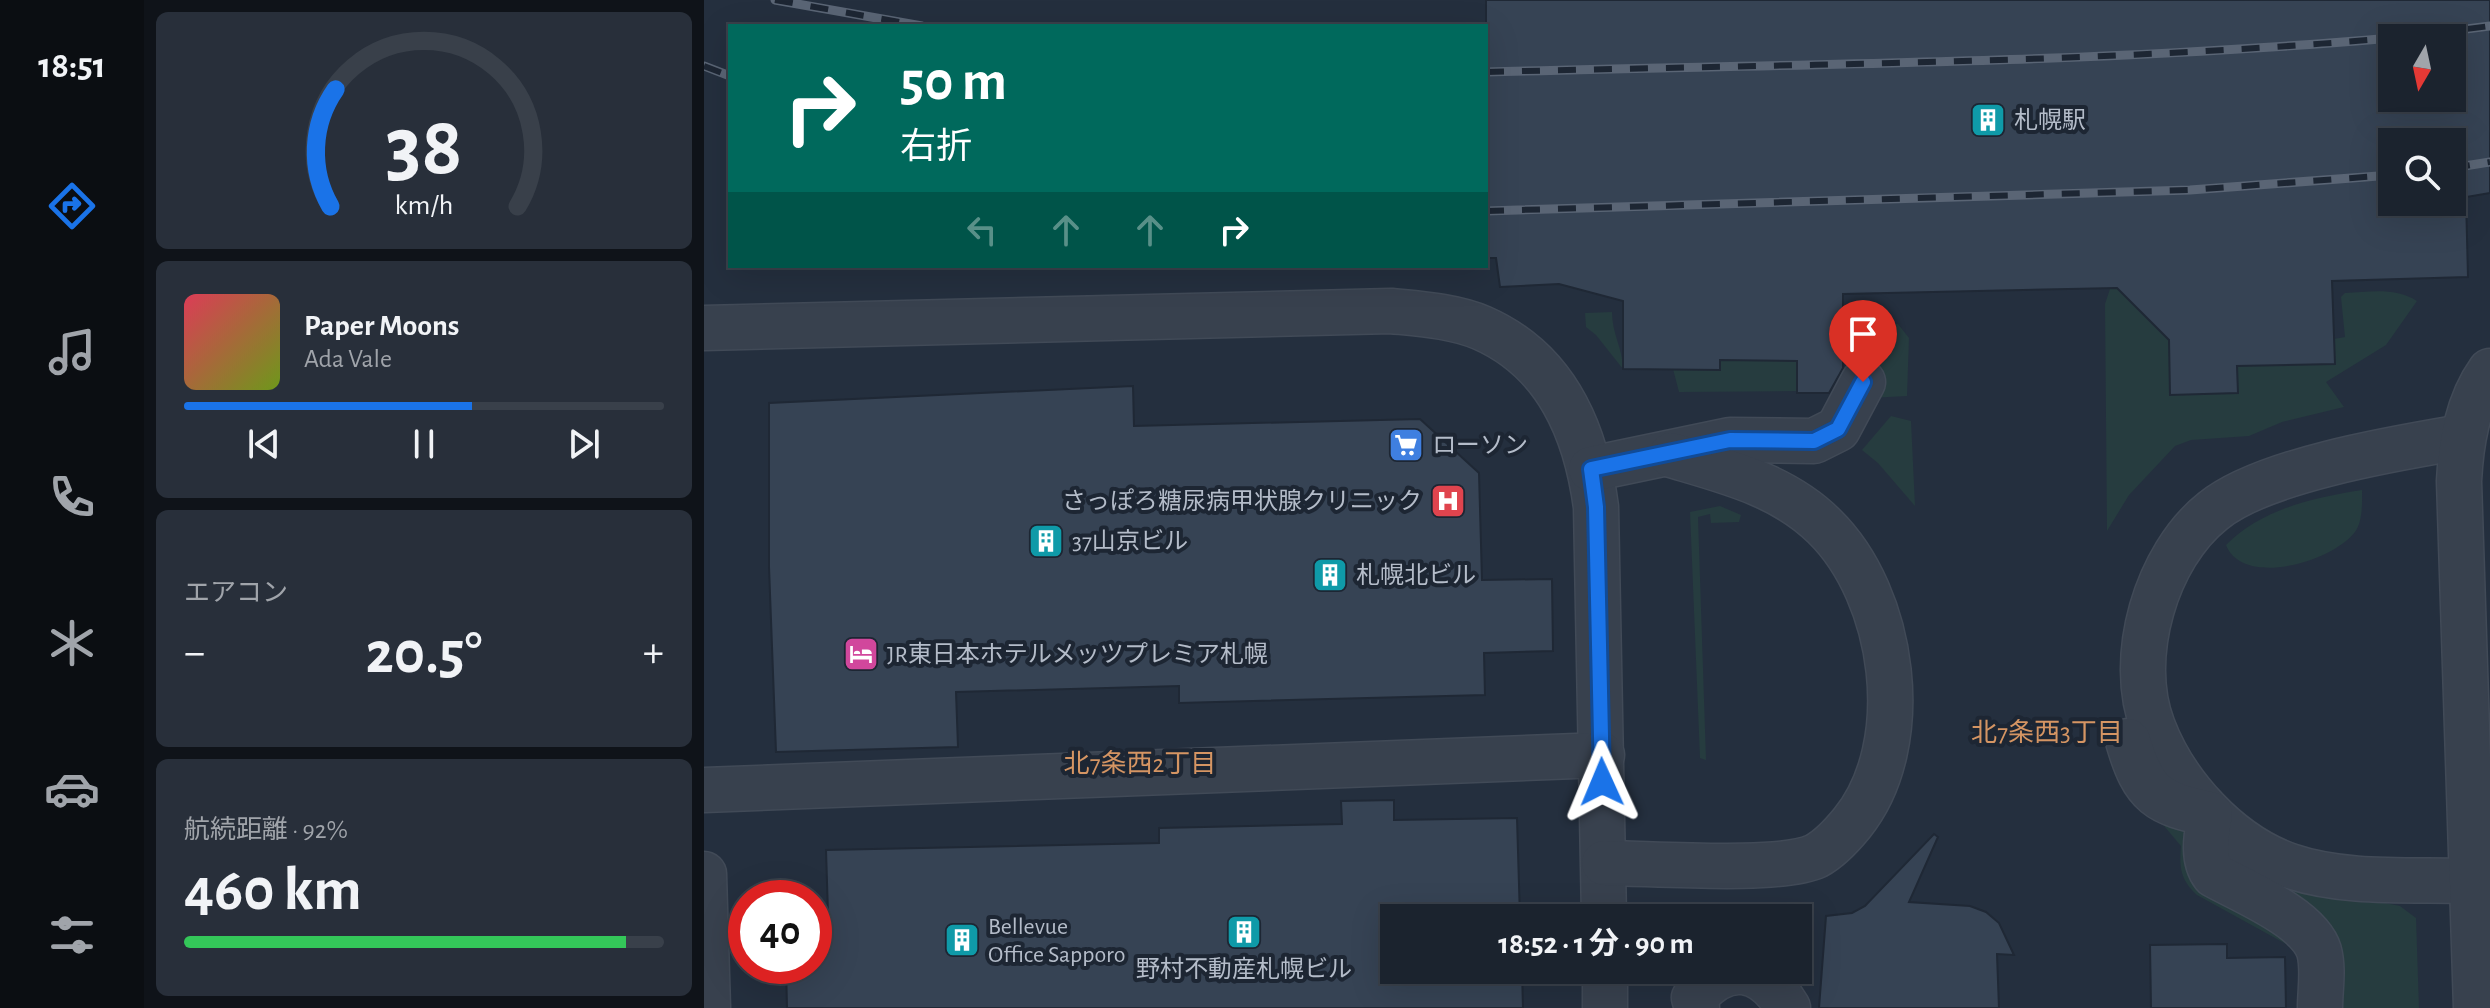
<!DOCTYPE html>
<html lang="ja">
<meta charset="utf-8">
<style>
:root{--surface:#1b232e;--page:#282f3a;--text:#f1f3f6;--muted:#a0a4aa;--line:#39404a;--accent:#1a73e8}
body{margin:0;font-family:"Alegreya Sans","Noto Sans JP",sans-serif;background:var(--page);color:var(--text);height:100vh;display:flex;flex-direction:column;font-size:30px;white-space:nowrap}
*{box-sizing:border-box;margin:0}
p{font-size:26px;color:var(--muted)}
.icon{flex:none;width:44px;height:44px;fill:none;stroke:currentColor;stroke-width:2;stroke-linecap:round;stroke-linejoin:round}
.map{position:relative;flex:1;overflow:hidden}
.drawer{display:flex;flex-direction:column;gap:12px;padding:12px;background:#0f1319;width:560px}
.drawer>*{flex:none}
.guide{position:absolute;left:24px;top:24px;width:760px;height:244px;border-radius:0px;box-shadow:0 8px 32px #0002,0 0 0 2px var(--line);background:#00695c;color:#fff;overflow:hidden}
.needle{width:52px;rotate:189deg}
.fabs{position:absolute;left:1674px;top:24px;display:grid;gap:16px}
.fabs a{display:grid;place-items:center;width:88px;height:88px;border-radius:0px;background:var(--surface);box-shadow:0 8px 32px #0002,0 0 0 2px var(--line);font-size:40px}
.speed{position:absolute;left:24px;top:880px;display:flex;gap:16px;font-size:40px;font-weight:700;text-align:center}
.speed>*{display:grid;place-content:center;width:104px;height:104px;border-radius:50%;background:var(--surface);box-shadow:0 8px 32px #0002,0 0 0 2px var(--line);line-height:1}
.speed .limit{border:12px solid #d22;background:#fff;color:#111}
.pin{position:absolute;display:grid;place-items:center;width:68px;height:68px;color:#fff;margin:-82px -34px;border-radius:50% 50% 50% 0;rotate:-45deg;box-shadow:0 0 8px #0007}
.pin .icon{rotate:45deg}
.me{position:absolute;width:88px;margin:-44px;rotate:359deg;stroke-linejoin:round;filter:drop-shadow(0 0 6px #0008)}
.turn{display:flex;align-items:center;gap:28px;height:168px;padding:0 40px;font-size:36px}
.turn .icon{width:104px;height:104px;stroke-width:2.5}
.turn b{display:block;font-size:56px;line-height:68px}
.lanes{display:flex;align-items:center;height:76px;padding:0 40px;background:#0003;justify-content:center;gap:40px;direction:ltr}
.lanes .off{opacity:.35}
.big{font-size:60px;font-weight:700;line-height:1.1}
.drawer .widget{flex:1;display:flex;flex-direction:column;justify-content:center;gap:12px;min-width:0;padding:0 28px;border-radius:12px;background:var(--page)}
.drawer .dial{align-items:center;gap:0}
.dial svg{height:208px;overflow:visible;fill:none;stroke:var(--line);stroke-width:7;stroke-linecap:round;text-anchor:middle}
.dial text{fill:var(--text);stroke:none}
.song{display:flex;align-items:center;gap:24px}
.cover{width:96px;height:96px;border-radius:12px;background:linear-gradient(135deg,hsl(350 70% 55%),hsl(80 70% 35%))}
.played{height:8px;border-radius:4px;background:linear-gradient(90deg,var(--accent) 60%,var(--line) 60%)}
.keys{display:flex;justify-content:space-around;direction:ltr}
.heat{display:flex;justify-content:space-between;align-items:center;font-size:44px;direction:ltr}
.charge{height:12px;border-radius:6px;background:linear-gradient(90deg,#34c759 92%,var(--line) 0)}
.trip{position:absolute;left:676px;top:904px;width:432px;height:80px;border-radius:0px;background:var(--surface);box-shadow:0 8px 32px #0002,0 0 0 2px var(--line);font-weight:700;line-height:80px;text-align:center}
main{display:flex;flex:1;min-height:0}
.tabs{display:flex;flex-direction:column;width:144px;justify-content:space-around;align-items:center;background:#0b0e12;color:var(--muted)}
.tabs .icon{width:56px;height:56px}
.tabs .on{color:var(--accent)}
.tabs b{font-size:36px;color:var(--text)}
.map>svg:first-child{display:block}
.green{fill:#263c3f}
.building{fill:#364354;stroke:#1f2835;stroke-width:2;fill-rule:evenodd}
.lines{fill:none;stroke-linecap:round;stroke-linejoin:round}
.minor-casing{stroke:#414a57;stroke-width:47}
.minor{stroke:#38414e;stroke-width:44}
.rail-casing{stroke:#5a6575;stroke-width:9}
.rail{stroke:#1d2633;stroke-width:6;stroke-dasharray:18;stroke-linecap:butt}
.route-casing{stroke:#114b97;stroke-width:20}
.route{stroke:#1a73e8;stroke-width:14}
.labels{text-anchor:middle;stroke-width:8;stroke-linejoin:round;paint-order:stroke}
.poi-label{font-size:24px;fill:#b4bcc9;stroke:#1d2633;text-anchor:start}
.neighbourhood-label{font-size:26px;fill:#d59563;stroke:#1d2633}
</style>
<main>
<nav class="tabs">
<b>18:51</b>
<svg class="icon on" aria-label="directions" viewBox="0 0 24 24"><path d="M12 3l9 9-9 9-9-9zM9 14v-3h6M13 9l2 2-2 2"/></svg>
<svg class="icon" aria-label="music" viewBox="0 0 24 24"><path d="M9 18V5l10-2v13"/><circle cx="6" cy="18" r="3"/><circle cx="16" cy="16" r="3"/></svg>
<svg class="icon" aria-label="phone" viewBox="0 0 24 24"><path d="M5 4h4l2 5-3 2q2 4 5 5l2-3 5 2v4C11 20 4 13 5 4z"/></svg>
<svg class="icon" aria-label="climate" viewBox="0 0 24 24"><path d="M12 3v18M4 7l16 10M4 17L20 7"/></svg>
<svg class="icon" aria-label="car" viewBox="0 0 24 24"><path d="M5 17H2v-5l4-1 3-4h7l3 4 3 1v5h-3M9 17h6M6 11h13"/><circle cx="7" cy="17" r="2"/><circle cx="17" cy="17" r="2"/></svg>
<svg class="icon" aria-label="filters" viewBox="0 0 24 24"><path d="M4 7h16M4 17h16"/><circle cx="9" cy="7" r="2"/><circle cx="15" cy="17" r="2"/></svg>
</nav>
<section class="drawer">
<div class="widget dial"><svg viewBox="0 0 100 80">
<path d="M14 69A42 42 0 1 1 86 69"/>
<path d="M14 69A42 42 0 0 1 16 24" stroke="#1a73e8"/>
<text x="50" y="56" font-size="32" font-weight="700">38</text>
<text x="50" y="72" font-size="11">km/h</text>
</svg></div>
<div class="widget">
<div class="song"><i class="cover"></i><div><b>Paper Moons</b><p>Ada Vale</p></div></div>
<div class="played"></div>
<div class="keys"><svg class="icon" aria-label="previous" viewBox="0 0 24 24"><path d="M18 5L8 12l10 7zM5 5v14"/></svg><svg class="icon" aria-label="pause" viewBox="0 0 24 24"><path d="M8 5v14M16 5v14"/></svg><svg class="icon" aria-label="next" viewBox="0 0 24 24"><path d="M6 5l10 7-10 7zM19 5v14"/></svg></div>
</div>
<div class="widget"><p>エアコン</p>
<div class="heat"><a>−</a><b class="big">20.5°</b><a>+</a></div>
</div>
<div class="widget"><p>航続距離 · 92%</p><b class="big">460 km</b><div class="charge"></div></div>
</section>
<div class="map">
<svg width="1786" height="1008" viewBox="0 0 1786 1008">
<rect width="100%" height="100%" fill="#242f3e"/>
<g class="green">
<path d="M1413 282 1480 355 1630 363V339L1641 337 1637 297 1641 293C1666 292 1691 287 1713 301L1682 345 1622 382 1640 407 1578 422 1545 436 1487 440 1471 446 1425 495 1403 531 1401 304 1406 289Z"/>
<path d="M908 312C908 334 919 349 919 369L892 335 882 327 881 313Z"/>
<polygon points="1194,324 1205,338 1203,396 1147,399 1143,344 1094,349 1094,391 975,392 969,369 1016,369 1016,360 1061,361 1106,328"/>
<polygon points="1187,416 1207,421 1211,506 1174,463 1158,450"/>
<path d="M1658 490C1658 503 1659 521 1651 532 1628 562 1539 588 1522 545 1558 509 1608 498 1658 490Z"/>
<polygon points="1016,506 1037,515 1035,522 1007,523 1006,514 994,517 1002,760 996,758 986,512"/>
<path d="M1450 814H1471L1582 932V944L1493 895C1477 880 1475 869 1477 846Z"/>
<polygon points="1571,881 1696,906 1712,918 1715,1008 1633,1008"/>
</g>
<g class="building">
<path d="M782 0H1786V193L1762 197 1764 277 1628 281 1631 364 1533 366 1534 393 1466 395 1465 340 1413 288 1139 294V368L1125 393H1093V361L1016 360V370L919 369V301L855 284 796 287 792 258H782ZM1688 38H1748V98H1688ZM1688 142H1748V202H1688Z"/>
<polygon points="429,386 430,426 716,419 775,473 778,580 848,579 849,651 780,653 781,695 475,703 475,686 252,692 254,747 72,752 65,567 65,403"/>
<polygon points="690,800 690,820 813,818 816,918 690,918 690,970 818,970 819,1008 83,1008 82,966 110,966 110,915 124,914 122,850 455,843 455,828 638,824 637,801"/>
<polygon points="1230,834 1234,837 1205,902 1266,906 1282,912 1295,923 1310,955 1293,954 1295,1008 1115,1008 1122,916 1148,913 1161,906"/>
<polygon points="1523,944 1523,958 1581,957 1582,1008 1447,1008 1446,945"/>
</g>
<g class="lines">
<g class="minor-casing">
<g id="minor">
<path d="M0 328 687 311C717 314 750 316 778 328 853 361 882 432 892 507L900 918"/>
<path d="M1758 437C1693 448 1559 470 1509 511 1452 556 1422 658 1449 727 1471 785 1525 845 1586 866 1642 885 1708 879 1767 881"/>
<polyline points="887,469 1026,440 1110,441 1134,429 1159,382"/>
<path d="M1424 741C1440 796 1454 803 1506 814 1503 833 1497 858 1510 875 1539 891 1605 918 1615 951 1620 969 1616 990 1616 1008"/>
<polyline points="0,790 898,755"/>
<path d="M900 863C946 863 1076 873 1112 856 1125 849 1139 834 1148 823 1212 744 1191 595 1120 526 1079 485 1021 471 967 455"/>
<polyline points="0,874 4,1008"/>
<polyline points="901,970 901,1008"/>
<path d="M993 1008 990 998C1024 958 1059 966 1084 1008"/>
<path d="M1772 1008 1755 481C1757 443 1763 403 1786 371"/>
</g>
</g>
<use href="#minor" class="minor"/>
<g class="rail-casing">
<g id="rail">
<polyline points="71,0 218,26"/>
<polyline points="1692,38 1786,26"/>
<polyline points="0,66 26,76"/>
<path d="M782 72C1084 64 1387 64 1688 38"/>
<polyline points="1748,168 1786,162"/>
<polyline points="782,211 1486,190 1688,175"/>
</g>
</g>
<use href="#rail" class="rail"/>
</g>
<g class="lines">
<g class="route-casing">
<polyline id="route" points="898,782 892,507 887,469 1026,440 1110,441 1134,429 1159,382"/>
</g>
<use href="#route" class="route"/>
</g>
<defs>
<g id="building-square" transform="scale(1.8)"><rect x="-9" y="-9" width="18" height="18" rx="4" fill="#0f9aa8" stroke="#1d2633"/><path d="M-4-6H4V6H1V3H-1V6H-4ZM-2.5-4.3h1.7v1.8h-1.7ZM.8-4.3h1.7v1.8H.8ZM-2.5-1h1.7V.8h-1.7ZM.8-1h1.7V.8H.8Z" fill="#fff"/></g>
<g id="supermarket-square" transform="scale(1.8)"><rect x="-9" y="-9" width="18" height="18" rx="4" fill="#3f7fe0" stroke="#1d2633"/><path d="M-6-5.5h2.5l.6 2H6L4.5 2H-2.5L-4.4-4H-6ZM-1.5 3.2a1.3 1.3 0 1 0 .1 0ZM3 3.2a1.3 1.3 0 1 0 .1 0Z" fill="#fff"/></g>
<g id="hospital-square" transform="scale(1.8)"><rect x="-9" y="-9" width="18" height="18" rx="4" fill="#e0444e" stroke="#1d2633"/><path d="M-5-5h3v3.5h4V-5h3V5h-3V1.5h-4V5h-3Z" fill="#fff"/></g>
<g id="hotel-square" transform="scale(1.8)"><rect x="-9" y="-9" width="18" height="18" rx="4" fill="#d1479c" stroke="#1d2633"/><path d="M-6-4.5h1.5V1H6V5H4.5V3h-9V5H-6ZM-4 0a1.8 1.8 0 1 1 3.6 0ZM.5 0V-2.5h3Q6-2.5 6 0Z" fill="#fff"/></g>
</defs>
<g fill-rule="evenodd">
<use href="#building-square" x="1284" y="120"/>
<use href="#supermarket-square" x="702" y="445"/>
<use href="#hospital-square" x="744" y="501"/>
<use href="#building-square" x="342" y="541"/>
<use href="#building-square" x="626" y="575"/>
<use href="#hotel-square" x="157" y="654"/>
<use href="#building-square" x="540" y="932"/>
<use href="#building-square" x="258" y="940"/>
</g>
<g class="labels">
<g class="poi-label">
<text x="1310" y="128">札幌駅</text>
<text x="728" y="453">ローソン</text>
<text x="718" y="509" text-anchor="end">さっぽろ糖尿病甲状腺クリニック</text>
<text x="368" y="549">37山京ビル</text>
<text x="652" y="583">札幌北ビル</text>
<text x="183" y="662">JR東日本ホテルメッツプレミア札幌</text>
<text x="284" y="934">Bellevue<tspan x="284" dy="28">Office Sapporo</tspan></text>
<text x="540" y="977" text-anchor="middle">野村不動産札幌ビル</text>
</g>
<g class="neighbourhood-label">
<text x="1343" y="741">北7条西3丁目</text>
<text x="436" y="772">北7条西2丁目</text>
</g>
</g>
</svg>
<div class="fabs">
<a><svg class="needle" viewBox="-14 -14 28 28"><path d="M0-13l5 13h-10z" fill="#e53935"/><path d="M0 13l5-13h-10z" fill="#a0a4aa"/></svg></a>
<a><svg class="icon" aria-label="search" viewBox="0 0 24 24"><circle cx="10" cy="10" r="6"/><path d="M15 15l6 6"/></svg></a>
</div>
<div class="speed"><div class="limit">40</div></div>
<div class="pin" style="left:1159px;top:382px;background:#d93025"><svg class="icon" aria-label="arrive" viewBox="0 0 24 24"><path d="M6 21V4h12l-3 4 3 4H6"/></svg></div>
<svg class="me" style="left:898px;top:782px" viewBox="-20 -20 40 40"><path d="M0-17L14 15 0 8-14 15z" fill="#1a73e8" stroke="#fff" stroke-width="4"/></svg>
<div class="trip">18:52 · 1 分 · 90 m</div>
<div class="guide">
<div class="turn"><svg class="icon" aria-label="right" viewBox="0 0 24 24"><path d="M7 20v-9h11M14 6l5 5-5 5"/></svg><div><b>50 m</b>右折</div></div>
<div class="lanes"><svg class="icon off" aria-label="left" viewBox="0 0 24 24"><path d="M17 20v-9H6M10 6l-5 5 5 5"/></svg><svg class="icon off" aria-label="ahead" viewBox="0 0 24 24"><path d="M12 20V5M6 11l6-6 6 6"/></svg><svg class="icon off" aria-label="ahead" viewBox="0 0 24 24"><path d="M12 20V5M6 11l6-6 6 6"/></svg><svg class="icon" aria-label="right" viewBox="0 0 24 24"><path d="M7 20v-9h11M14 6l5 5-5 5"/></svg></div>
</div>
</div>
</main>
